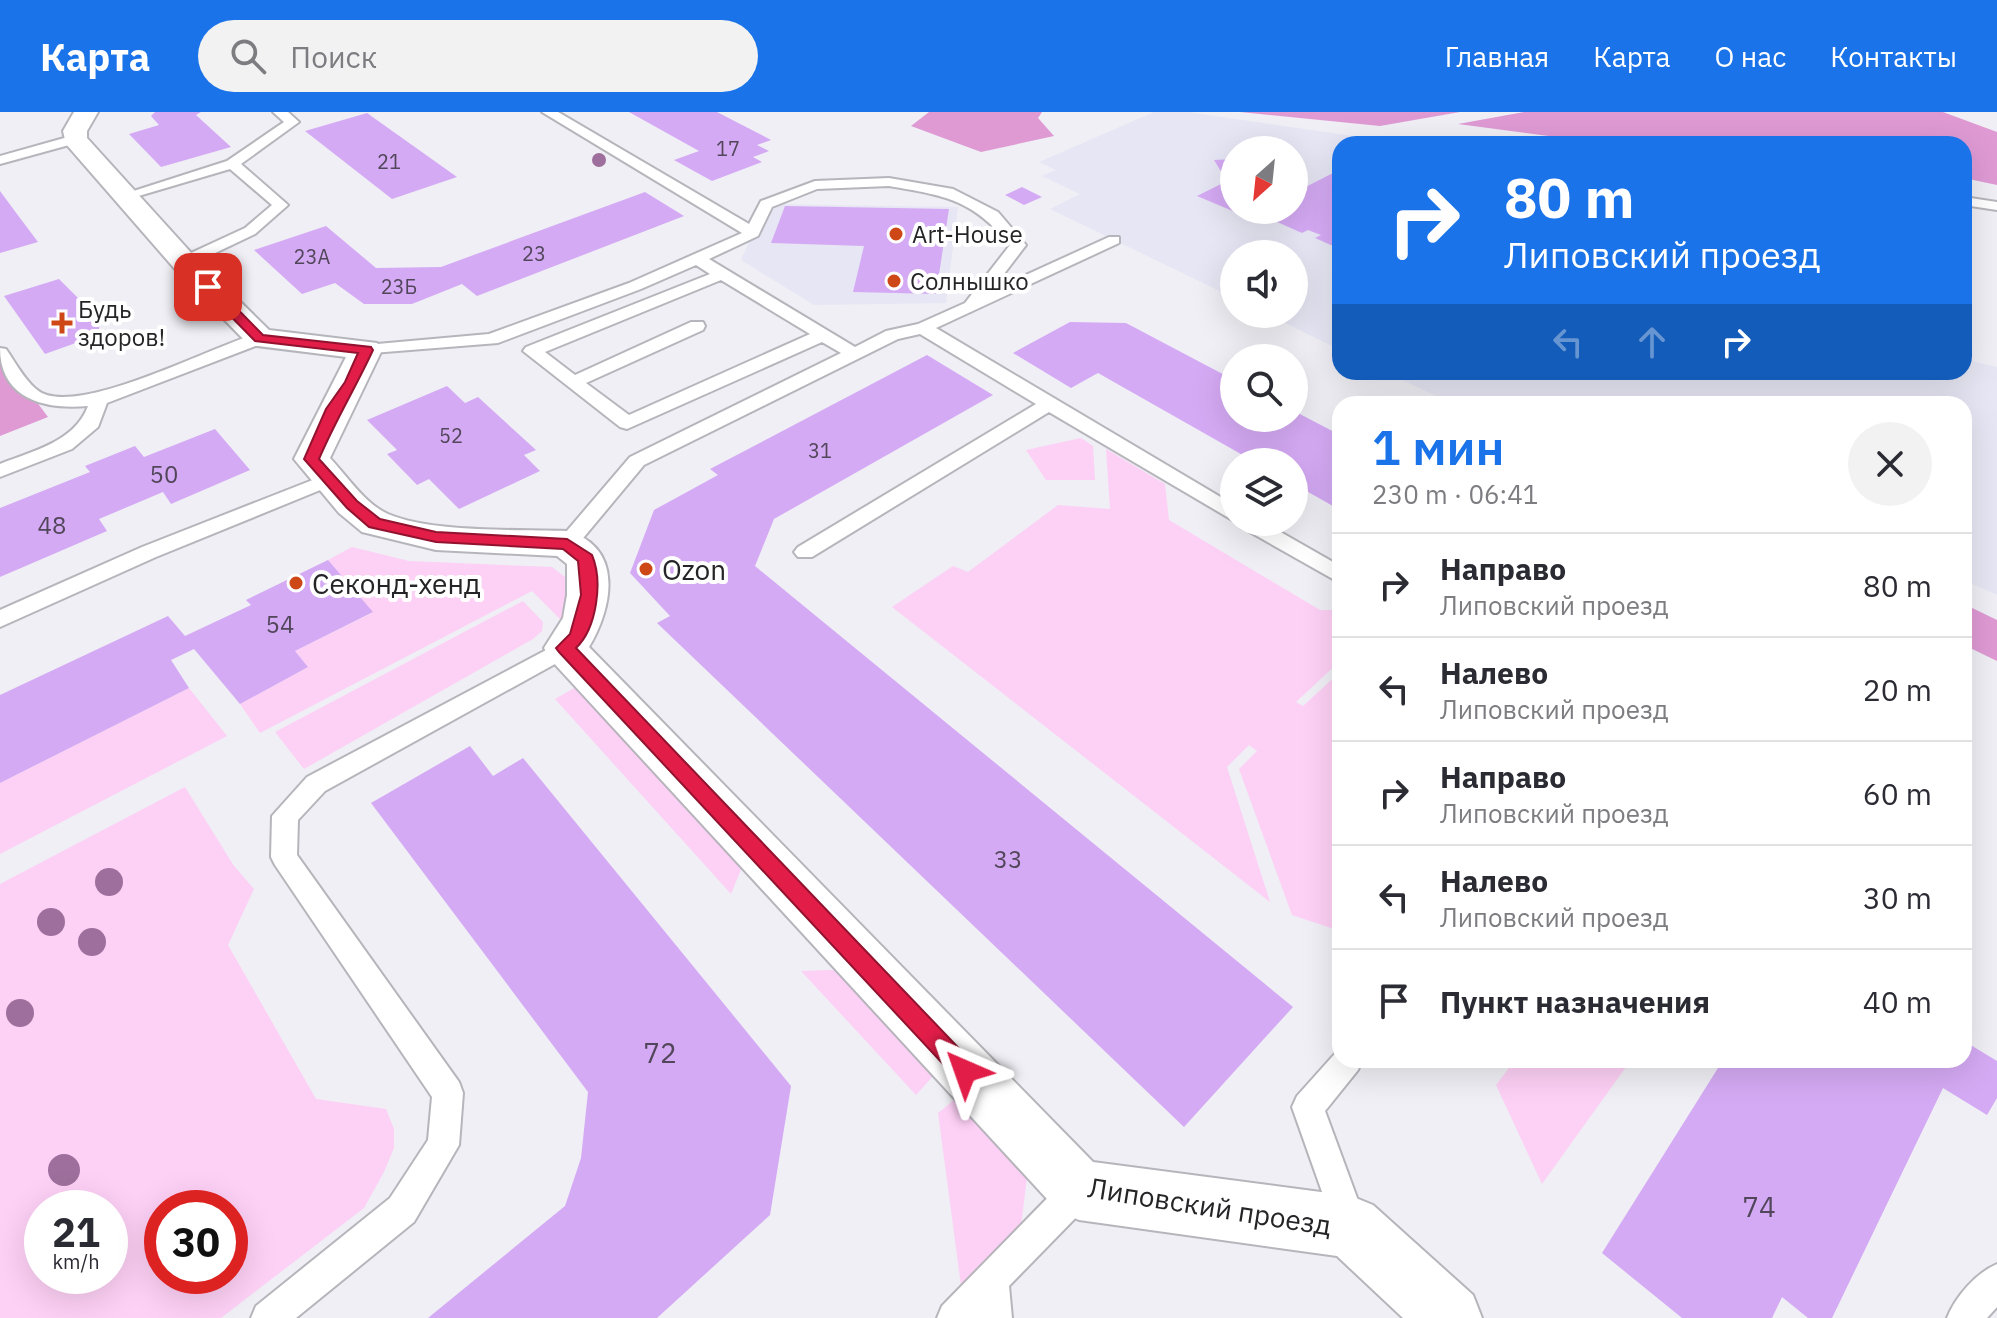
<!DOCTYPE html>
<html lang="ru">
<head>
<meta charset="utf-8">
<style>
	:root { --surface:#fff; --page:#f2f2f3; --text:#2b2b33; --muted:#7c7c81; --line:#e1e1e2; --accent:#1a73e8 }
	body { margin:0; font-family:"IBM Plex Sans",sans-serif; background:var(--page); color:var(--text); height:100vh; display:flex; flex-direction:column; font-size:30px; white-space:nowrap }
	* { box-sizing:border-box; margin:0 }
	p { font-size:26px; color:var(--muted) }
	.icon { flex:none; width:44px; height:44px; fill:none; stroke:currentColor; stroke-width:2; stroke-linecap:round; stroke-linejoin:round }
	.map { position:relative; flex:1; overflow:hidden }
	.panel { position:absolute; left:1332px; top:284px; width:640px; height:672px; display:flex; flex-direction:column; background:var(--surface); border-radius:24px; box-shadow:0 8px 32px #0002 }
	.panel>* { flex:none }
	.guide { position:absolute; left:1332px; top:24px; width:640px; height:244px; border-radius:24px; box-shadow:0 8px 32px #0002; background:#1a73e8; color:#fff; overflow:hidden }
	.needle { width:52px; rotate:207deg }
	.controls { position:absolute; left:1220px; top:24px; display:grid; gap:16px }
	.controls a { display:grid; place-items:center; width:88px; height:88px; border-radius:50%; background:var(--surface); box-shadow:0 8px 32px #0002; font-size:40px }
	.speed { position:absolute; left:24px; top:1078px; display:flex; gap:16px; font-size:40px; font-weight:700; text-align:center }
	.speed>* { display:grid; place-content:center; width:104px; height:104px; border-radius:50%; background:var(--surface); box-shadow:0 8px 32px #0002; line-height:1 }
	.speed small { font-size:20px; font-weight:400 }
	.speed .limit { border:12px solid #d22; background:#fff; color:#111 }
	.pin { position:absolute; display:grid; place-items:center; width:68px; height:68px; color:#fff; margin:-34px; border-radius:16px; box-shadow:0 4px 12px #0006 }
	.me { position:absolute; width:88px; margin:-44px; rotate:317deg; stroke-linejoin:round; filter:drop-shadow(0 0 6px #0008) }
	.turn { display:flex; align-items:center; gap:28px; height:168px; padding:0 40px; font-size:36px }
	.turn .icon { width:104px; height:104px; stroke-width:2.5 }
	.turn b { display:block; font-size:56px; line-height:68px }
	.lanes { display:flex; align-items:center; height:76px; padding:0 40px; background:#0003; justify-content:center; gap:40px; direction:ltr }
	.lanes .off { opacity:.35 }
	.round { display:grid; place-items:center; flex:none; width:84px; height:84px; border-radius:42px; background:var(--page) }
	.overview { display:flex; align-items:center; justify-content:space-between; height:136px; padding:0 40px }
	h1 { font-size:48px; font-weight:600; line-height:60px; color:var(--accent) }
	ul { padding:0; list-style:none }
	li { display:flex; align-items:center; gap:24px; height:104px; padding:0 40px; border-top:2px solid var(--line) }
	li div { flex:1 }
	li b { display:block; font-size:30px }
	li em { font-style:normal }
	header { display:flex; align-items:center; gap:48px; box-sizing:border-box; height:112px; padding:0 40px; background:var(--accent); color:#fff }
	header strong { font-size:38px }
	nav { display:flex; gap:44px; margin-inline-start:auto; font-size:28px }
	.search { width:560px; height:72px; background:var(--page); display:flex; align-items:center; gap:20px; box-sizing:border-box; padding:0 28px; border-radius:44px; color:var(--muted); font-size:30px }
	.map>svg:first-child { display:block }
	.built { fill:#e7e6f4; fill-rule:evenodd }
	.green { fill:#fdd0f5; fill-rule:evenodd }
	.forest { fill:#df9ad4 }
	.building { fill:#d5aaf4 }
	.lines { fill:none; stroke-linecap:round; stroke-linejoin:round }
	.lane-casing { stroke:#b6b5bb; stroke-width:4 }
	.street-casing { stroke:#b6b5bb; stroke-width:4 }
	.lane { fill:#fff; fill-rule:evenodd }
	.street { fill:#fff; fill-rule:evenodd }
	.tree { fill:#9e6f9c }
	.route { fill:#e11d48; stroke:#92132f; stroke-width:2 }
	.poi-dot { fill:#ce4716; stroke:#fff; stroke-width:3 }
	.labels { text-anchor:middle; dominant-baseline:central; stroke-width:8; stroke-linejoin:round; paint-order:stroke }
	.far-number-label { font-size:20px; fill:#51465a }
	.far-poi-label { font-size:24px; fill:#252527; stroke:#fff; text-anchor:start }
	.number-label { font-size:24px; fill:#51465a }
	.poi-label { font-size:28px; fill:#252527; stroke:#fff; text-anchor:start }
	.near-number-label { font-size:28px; fill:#51465a }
	.street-label { font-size:28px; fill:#252527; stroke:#fff }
</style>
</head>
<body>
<header>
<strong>Карта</strong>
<div class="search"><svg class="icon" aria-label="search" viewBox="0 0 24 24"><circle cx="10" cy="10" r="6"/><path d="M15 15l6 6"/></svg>Поиск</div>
<nav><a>Главная</a><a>Карта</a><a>О нас</a><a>Контакты</a></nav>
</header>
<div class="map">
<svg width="1997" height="1206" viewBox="0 0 1997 1206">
	<rect width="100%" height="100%" fill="#efeff5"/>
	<path class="built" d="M1154,0H1188L1408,32H1340V238L1267,202H1294V142H1234V186L1050,97L1080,82L1042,64L1056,58L1039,50ZM1234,38H1294V98H1234Z
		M766,92L958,95L946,191L814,193L741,148Z
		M1964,247L1997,255V483L1964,468V292H1452L1386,260H1964Z"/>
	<path class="green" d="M1081,326L1093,334L1095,368H1046L1026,338Z
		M1106,337L1165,372L1169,408L1320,498H1340V549L1296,590L1303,594L1340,560V814L1337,818L1292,803L1239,657L1257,639L1249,633L1227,655L1270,790L892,495L953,454L968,460L1058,393L1110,397Z
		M352,435L409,449L552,455L574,472L563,510L532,479L260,621L240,592L308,555L295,539L372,501L328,448Z
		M523,489L543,510L542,519L533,527L304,657L275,620Z
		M583,571L747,743L731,782L555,587Z
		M189,576L227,624L0,742V671Z
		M185,675L234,754L254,777L228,833L316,987L386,997L394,1017V1036L384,1060L364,1096L221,1206H0V772ZM42,1096H110V1164H42ZM162,1096H230V1164H162Z
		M860,857L940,944L933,964L916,983L801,859Z
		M1515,948H1631L1542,1072L1496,973Z
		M963,981L1029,1049L1021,1114L962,1181L938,1001Z"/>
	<path class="forest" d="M929,0H1042L1038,6L1054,24L981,40L911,14Z
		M1240,0H1460L1380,14Z
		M1524,0H1943L1997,20V73L1964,66V32H1609L1458,12Z
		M0,241L48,305L0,324Z
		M1964,492L1997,508V549L1964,533Z"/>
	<path class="building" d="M155,0H201L196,3L231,35L161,55L129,22L159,13L151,4Z
		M629,0H717L771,28L757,33L769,39L753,45L762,50L712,69L674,48L699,39Z
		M367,1L457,65L392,87L305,19Z
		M1234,47V98H1294V78L1298,79L1331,62L1340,63V137L1315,126L1321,123L1308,118L1302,121L1255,100L1247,105L1197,84L1227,69L1214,48Z
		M1022,75L1042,85L1024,93L1005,83Z
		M0,79L17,102L38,130L0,141Z
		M645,80L684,104L477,184L462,172L412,192H364L335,171L302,182L254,138L326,114L376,156L441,155Z
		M785,94L949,97L936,182L853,180L864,134L771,131Z
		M59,167L77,185L94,191L102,199L98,223L45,242L4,184Z
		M1070,210L1126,211L1234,268V306H1294V299L1340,323V398L1294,372V350H1255L1098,261L1071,276L1013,241Z
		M927,243L993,283L774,407L755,454L1293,895L1184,1015L657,511L670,504L630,461L654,398L718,363L710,357Z
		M447,274L465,291L478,285L536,338L524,343L540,359L459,397L429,367L417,373L387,342L397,338L367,308Z
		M215,317L250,358L171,392L163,380L99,407L107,419L0,465V396L90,360L85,354L135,334L144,345Z
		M328,448L373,500L295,539L308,555L240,592L194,537L171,548L189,576L0,671V583L168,504L185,524L251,493L246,488Z
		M470,634L493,664L523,646L791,974L770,1103L657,1206H428L565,1094L581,1046L588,980L371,691Z
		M1964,929L1997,949V986L1987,1003L1943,976L1832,1206H1808L1782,1185L1772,1206H1682L1602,1141L1723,948H1964Z"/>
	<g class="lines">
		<g class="lane-casing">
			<path id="lane" d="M273,0H288L299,10L241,52L288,93L255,122L190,153H178V147L245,116L272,93L230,57L125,88L118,84L227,49L284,10Z
				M542,0H558L749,112L761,89L815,69L889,66L953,77L998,100L1026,133L991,179L1109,125H1119V131L936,216L1234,393V409L1049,300L812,445H798L794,440L798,435L1036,292L920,222L898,227L644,353L574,437H560L557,432L560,427L630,345L841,241L822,230L627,317L620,315L523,239L526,235L710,162L696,153L641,177L498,231L360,242L357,238L366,233L489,222L629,171L742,121ZM889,74C946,84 972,87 1010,133L965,191L918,212L886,219L855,235L709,147L758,124L772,95L817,77ZM721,168L810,222L629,303L586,271L703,218L705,214L703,210H691L575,263L545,240Z
				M75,23L82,27L80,30L0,52V44Z
				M1964,85L1997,90V98L1964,93Z
				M260,221L269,226L266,230L107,291L98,315L72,337L0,365V352C32,339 75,330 88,294C45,298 0,287 0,236L6,237C15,250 24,267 36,277C72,310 215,232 260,221Z
				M328,362L338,368L335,372L156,445L0,515V498L142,435Z
				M1238,410H1263L1340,454V471L1241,415Z
				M565,528L573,530L576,536L573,542L325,679L298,708L297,743L459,970L463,981L459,1033L414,1110L296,1206H251L256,1194L390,1086L428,1028L432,985L275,753L271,745L272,704L307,665Z
				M1340,936V948H1362L1358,958L1325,999L1367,1113L1362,1125L1350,1130L1338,1125L1292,995L1297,984Z
				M1079,1062L1091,1066L1095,1078L1091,1090L1009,1174L1012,1206H937L942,1194L1067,1066Z
				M1997,1152V1195L1987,1206H1947C1955,1185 1976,1161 1997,1152Z"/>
		</g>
		<g class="street-casing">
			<path id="street" d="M74,0H98L87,19V26L194,144L269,218L377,231L382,238L330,346C347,364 365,392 388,402C433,421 517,417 567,419C624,435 613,495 589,535L1093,1050L1351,1084L1373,1093L1473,1183L1482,1206H1403L1337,1144L1079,1108L1058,1099L550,547L544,536L563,506L567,483V452L557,444L436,438L362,420L339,401L294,347L346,245L249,233L174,156L66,32L63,19Z"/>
		</g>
		<use href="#lane" class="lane"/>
		<use href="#street" class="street"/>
	</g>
	<g class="tree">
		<circle cx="599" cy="48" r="7"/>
		<circle cx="109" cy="770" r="14"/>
		<circle cx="51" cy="810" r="14"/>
		<circle cx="92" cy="830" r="14"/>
		<circle cx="20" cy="901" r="14"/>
		<circle cx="64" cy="1058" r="16"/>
	</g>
	<path class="route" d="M204,172H213L263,223L371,235L373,238C356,275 335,309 319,347L357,389L380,407L436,420L567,427L592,443C603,469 597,516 576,536L973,951L977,959L973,967L965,971L957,967L559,540L556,536L570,522L581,483L578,449L563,437L436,430L369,415L347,396L304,347L326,297L345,270L358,241L255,229L204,177Z"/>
	<g class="poi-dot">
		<circle cx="896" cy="122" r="8"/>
		<circle cx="894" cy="169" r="8"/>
		<path d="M58 199h8v8h8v8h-8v8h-8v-8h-8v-8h8z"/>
		<circle cx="646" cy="457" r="8"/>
		<circle cx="296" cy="471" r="8"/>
	</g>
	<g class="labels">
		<g class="far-number-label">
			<text x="728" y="36">17</text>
			<text x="389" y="49">21</text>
			<text x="534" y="141">23</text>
			<text x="312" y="144">23А</text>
			<text x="399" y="174">23Б</text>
			<text x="451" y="323">52</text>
			<text x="820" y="338">31</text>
		</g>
		<g class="far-poi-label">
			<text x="912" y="122">Art-House</text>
			<text x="910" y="169">Солнышко</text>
			<text x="78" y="197">Будь<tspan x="78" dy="28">здоров!</tspan></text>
		</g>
		<g class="number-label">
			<text x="164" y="362">50</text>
			<text x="52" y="413">48</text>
			<text x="280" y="512">54</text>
			<text x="1008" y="747">33</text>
		</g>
		<g class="poi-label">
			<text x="662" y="457">Ozon</text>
			<text x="312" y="471">Секонд-хенд</text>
		</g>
		<g class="near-number-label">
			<text x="660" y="940">72</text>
			<text x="1759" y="1094">74</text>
		</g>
		<g class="street-label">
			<text transform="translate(1210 1094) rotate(9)">Липовский проезд</text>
		</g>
	</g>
</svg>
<div class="controls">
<a><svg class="needle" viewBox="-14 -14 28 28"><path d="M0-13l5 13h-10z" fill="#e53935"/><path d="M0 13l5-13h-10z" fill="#7c7c81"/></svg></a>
<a><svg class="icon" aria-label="sound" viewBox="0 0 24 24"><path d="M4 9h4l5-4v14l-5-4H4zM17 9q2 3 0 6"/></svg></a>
<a><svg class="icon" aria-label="search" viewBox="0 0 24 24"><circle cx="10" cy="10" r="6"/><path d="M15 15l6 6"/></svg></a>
<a><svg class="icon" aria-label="layers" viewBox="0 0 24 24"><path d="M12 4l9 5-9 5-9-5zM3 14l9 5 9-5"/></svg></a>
</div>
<div class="speed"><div>21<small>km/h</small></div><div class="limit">30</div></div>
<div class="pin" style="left:208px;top:175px;background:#d93025"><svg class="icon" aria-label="arrive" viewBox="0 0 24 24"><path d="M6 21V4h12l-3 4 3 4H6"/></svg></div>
<svg class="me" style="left:965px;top:959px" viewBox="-20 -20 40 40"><path d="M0-17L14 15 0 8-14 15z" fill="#e11d48" stroke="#fff" stroke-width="4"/></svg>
<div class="guide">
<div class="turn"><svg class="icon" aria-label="right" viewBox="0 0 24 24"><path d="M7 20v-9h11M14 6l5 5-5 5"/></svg><div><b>80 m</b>Липовский проезд</div></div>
<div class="lanes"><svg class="icon off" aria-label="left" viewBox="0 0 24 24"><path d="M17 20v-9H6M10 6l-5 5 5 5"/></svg><svg class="icon off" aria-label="ahead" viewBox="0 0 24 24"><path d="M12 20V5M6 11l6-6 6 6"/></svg><svg class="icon" aria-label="right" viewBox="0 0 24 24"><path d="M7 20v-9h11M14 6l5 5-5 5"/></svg></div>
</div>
<section class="panel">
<div class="overview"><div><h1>1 мин</h1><p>230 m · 06:41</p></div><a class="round"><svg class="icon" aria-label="close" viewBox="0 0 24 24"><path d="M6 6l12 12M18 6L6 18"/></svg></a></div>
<ul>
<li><svg class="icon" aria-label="right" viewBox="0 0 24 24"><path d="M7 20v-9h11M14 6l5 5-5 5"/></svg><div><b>Направо</b><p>Липовский проезд</p></div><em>80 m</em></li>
<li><svg class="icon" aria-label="left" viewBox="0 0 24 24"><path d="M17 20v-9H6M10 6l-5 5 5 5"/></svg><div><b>Налево</b><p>Липовский проезд</p></div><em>20 m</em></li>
<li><svg class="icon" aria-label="right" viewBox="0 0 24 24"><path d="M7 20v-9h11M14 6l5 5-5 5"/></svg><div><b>Направо</b><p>Липовский проезд</p></div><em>60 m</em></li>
<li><svg class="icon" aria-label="left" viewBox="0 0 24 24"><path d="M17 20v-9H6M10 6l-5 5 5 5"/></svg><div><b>Налево</b><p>Липовский проезд</p></div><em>30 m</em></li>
<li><svg class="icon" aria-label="arrive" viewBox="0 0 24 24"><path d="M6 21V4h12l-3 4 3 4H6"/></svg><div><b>Пункт назначения</b></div><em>40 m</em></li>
</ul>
</section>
</div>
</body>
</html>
